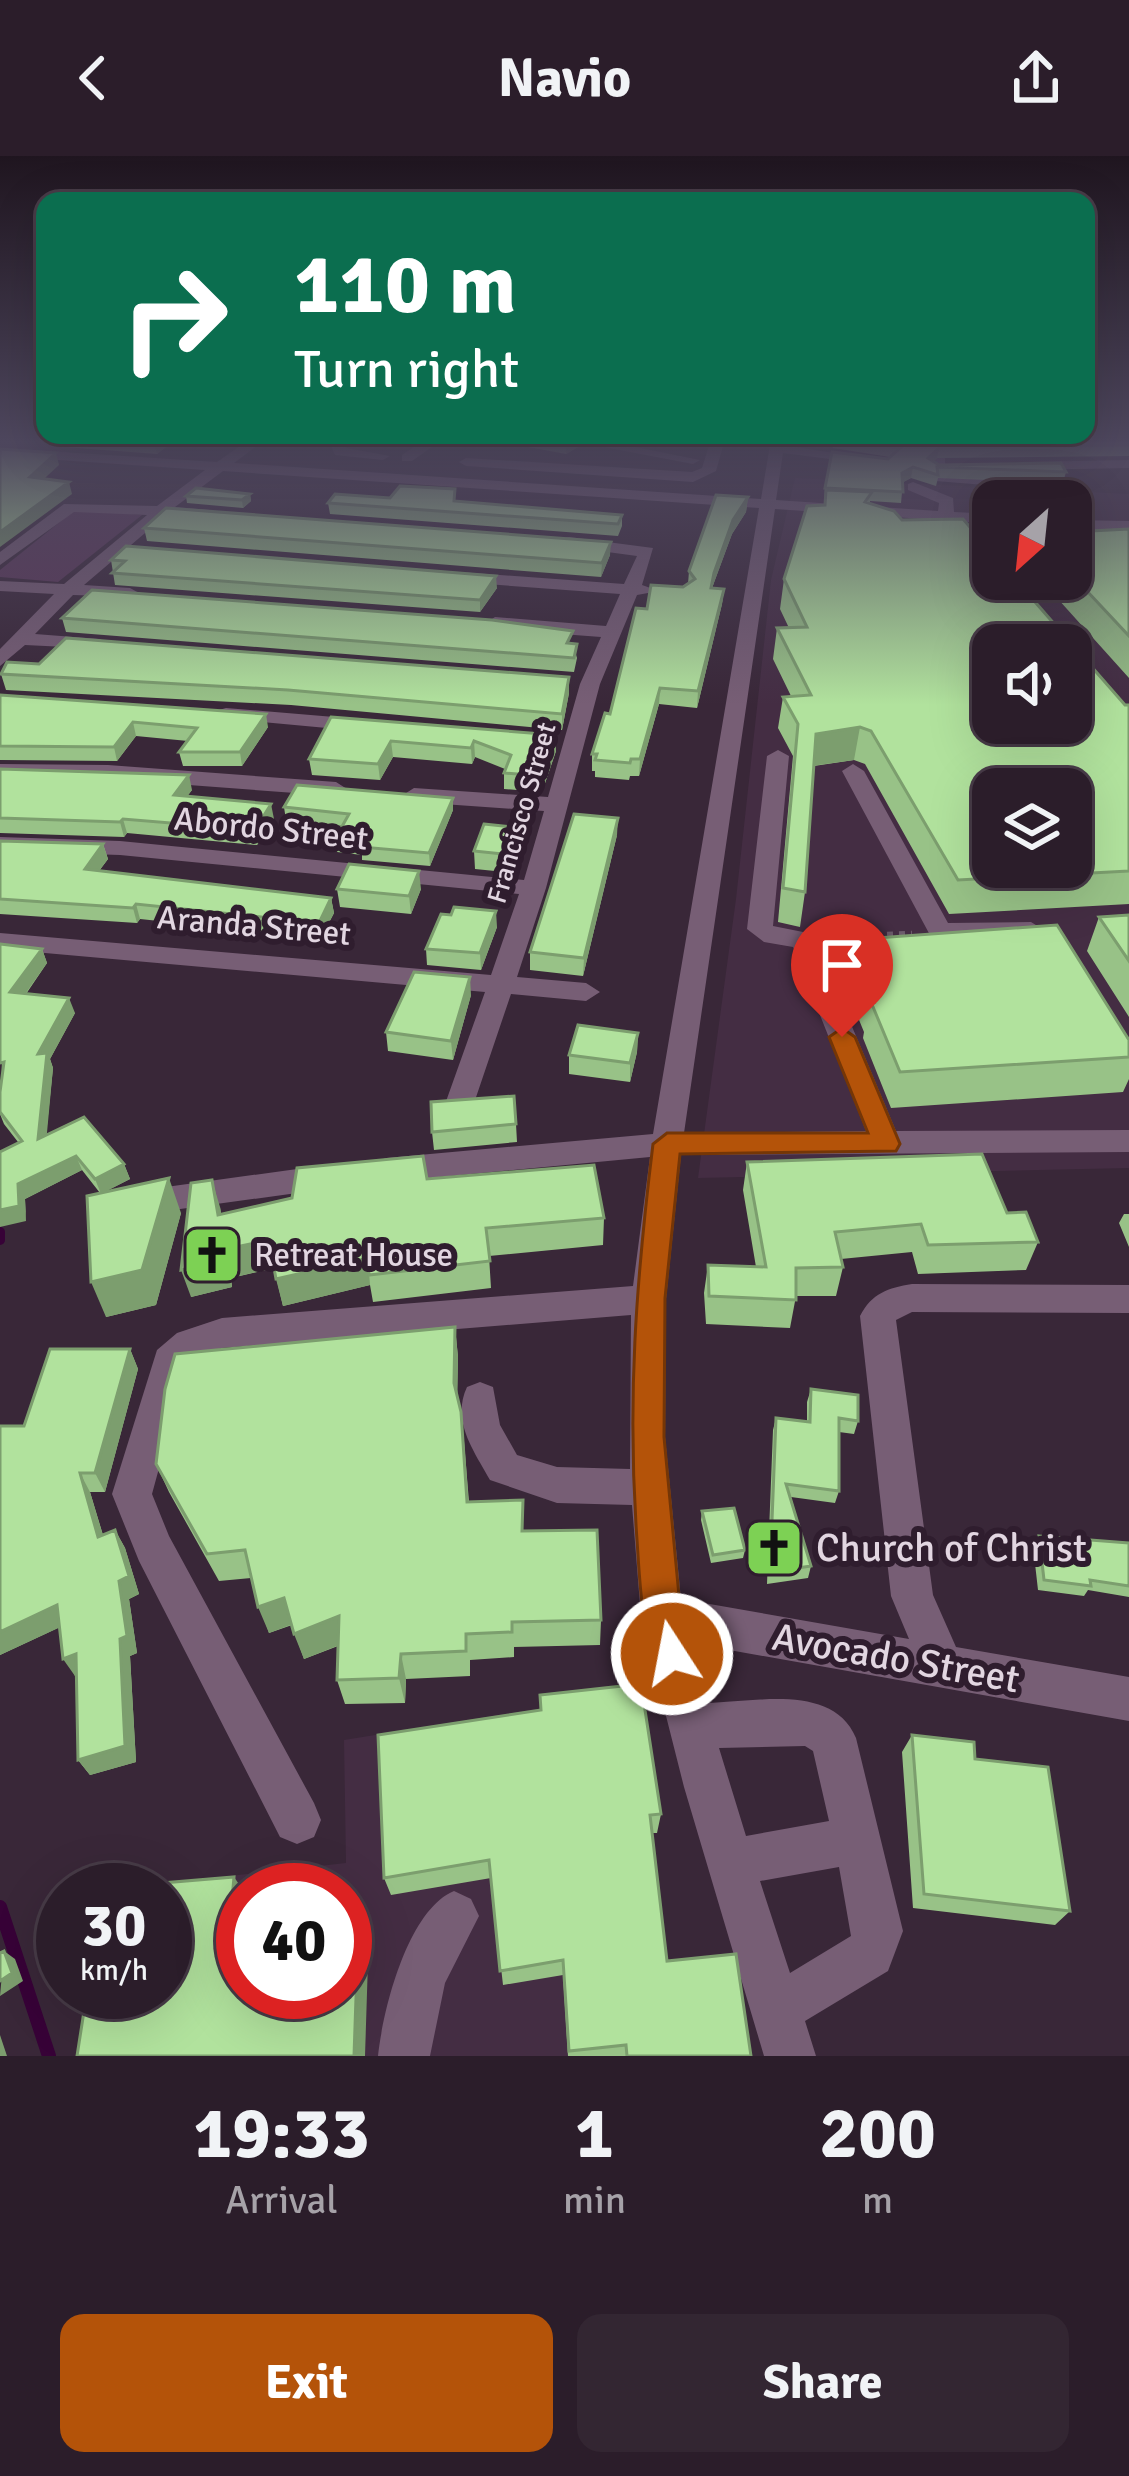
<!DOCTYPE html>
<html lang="en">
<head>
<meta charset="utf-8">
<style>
	:root { --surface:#2b1d2a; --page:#332632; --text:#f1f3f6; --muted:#a6a2a8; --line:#473b47; --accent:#b45309 }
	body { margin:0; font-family:Signika,sans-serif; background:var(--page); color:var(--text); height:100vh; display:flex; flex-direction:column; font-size:45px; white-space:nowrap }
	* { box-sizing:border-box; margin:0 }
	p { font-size:39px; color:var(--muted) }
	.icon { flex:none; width:66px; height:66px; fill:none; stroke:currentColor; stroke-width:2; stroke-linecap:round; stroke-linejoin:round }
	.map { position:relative; height:1900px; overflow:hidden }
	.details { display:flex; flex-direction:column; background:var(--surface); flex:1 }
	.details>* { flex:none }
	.guide { position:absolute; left:36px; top:36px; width:1059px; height:252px; border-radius:24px; box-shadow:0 12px 48px #0002,0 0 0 3px var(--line); background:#0b6e4f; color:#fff; overflow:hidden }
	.needle { width:78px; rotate:207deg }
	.controls { position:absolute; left:972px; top:324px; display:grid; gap:24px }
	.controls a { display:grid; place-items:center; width:120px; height:120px; border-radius:24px; background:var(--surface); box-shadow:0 12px 48px #0002,0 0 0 3px var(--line); font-size:60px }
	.speed { position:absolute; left:36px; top:1707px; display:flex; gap:24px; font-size:60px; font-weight:700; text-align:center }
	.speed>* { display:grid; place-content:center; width:156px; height:156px; border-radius:50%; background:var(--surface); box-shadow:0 12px 48px #0002,0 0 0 3px var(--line); line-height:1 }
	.speed small { font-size:30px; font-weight:400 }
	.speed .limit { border:18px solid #d22; background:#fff; color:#111 }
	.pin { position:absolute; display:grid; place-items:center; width:102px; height:102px; color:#fff; margin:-123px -51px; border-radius:50% 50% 50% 0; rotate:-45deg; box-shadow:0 0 12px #0007 }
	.pin .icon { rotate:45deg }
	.me { position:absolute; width:132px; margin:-66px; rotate:349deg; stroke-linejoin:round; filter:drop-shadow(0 0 9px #0008) }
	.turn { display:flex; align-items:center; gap:42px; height:252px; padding:0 60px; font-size:54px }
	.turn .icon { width:156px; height:156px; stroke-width:2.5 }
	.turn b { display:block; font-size:84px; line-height:102px }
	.eta { display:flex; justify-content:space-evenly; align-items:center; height:204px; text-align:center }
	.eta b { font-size:72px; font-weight:800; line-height:84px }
	.primary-button { display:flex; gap:24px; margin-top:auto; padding:24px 60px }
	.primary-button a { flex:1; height:138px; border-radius:24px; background:var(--accent); color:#fff; font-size:48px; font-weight:800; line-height:138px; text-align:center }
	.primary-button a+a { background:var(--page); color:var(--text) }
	header { display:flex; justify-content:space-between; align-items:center; height:156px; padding:0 60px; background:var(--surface); font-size:54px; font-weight:800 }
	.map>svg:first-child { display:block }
	.built { fill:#442d43; fill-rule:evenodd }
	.green { fill:#5b3859 }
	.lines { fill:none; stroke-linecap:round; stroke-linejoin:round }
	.stream-far1 { stroke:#370237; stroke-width:10 }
	.stream { stroke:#370237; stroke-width:14 }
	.path { stroke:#6d5c6c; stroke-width:4.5; stroke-dasharray:6 6; stroke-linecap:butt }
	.minor { fill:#775e75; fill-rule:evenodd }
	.wall { fill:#98c287 }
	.shaded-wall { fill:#7c9e6e }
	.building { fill:#b1e29d; stroke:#7c9e6e; stroke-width:3; fill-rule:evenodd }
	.route { fill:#b45309; stroke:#753606; stroke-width:3 }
	.labels { text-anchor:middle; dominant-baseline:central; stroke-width:12; stroke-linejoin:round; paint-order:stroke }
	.far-street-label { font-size:27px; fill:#e2d6e1; stroke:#2f1d2e }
	.street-label { font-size:33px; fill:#e2d6e1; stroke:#2f1d2e }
	.poi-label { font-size:33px; fill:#e2d6e1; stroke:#2f1d2e; text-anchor:start }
	.near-poi-label { font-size:39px; fill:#e2d6e1; stroke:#2f1d2e; text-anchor:start }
	.near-street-label { font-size:39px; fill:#e2d6e1; stroke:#2f1d2e }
</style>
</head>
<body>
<header><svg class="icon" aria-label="back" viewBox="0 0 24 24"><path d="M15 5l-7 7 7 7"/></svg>Navio<svg class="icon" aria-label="share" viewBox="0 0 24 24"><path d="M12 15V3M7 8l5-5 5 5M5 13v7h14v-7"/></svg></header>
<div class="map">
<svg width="1129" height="1900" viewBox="0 0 1129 1900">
	<rect width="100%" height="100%" fill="#392738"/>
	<path class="built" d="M795,322L1129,338V1012L698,1022L736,743L771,424ZM993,345H1071V423H993ZM993,489H1071V567H993ZM993,633H1071V711H993Z
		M537,1553L584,1900H94L165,1836V1734H105L346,1707L344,1584ZM243,1734H345V1836H243Z"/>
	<path class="green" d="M76,353L142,359L58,426L0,421V414Z"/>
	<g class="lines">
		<path class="stream-far1" d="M0,1076V1084"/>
		<path class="stream" d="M0,1751L49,1900"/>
		<path class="path" d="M887,778L912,777"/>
		<path class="minor" d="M250,283H266L234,307L761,343L771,283H785L784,289L876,304L869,308L783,297L776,344L938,355L939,347L908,334V328L913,326L953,342L954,356L993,358V368L954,365L953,373L945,378L937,373L938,364L775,353L684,977L866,975L793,791L764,786L747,773L767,600L778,594L789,600L773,770L813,778L823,800L884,794L897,802L884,810L829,816L896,975L1129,974V996L681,999L666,1143L665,1281L681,1443L909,1483L891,1440L860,1160C872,1137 888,1132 912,1128L1129,1129V1157L912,1156L896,1164L933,1439L956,1491L1129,1521V1565L690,1487L707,1547C755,1546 833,1527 856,1582L903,1775L888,1815L805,1865L816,1900H764L684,1631L641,1461L632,1349L557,1347L490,1324C474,1295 451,1265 467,1231L480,1226L493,1231L500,1269L517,1299L557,1311L630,1313L631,1159L222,1192L203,1199L186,1213L152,1338L169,1380L314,1647L321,1664L314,1681L297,1688L280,1681L139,1405L112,1338L157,1194L177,1177L222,1162L633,1130L650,1001L386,1026L375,1022L370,1014L375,1006L386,1002L653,978L759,352L223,315L175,351L210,354V360H165L84,429L130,432L139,437L136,441L73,439L35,478L100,483L110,489L107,493L25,489L0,510V493L54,438L0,435V425L64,428L147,359L74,356L0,409V396L64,348L157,350L205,314L0,300V292L217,306ZM805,1590L813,1595L829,1665L746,1680L719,1592ZM839,1711L851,1780L790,1817L760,1725Z
			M338,283H354L346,292L390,300L383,304L335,299L331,290Z
			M426,283H443L412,305H402V299Z
			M562,283H595L700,304L693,308Z
			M711,283H725L716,315L693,326L466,310L459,306L466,302L692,316L702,312Z
			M931,283H945V318L1021,322L1029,327L1021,332L936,325L930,319Z
			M1129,304V312L1021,314L1014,310L1021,306Z
			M1071,364L1129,365V375L1071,374Z
			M569,381L653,392L642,429L659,435L637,439L600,528L546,732L517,821L586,827L600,836L586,845L511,838L470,959H448L444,951L485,836L0,793V777L491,819L519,738L120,699L0,695V681L120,685L524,724L544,655L414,646L403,639L414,632L548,641L580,528L601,481L495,473L486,467L495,461L606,470L620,438L459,426L450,421L459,416L624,428L637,400L563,390V382Z
			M226,552L370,564L380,570L370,576L219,562V554Z
			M0,608L108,609L336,626L347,633L336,640L108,623L0,622Z
			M853,608L864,615L948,767L1031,766L1044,774L1040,780L931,781L842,615Z
			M333,1008L344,1012L349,1020L344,1028L333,1032L137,1059L126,1056L121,1047L126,1038L137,1035Z
			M454,1735L471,1743L479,1760L445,1827L430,1900H378C383,1853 408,1754 454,1735Z"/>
	</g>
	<path class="wall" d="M62,283H176L157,298L64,291Z
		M500,283H578V291L566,298L523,290V287Z
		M834,283H1129V300L937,302L934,305L939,309L1066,316L1063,327L938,322L936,330L911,322L903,326L901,347L870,345V347L902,364L1125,549H1129V748L949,758L865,608L854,604L814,610L805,736L800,771L778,766L793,600L778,572L783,541L791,540L773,503L777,472H789L780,453L784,423L824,349L825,332L890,301L833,292Z
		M250,338L251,345L243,352L187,347L186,340Z
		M748,341L746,356L732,378L712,432L724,433L722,448L697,552L659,548L639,620H630L629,624L595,621V615H592V598L610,558L647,453L688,428L689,415Z
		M456,346L622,359V370L618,380L330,358L328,347Z
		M144,372L610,399L601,421L147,385Z
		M1129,373V522L1040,423H1071V376Z
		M111,404L497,432L480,456L115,429Z
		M62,462L573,488L577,502L574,516L66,476Z
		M1,518L569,537L562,574L291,549L6,534Z
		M0,539L268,571L242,610H183L179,596L188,585L136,580L117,605L0,604Z
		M331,561L556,579V595L542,636L504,633V617L505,613L475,601L472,608L393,601L380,624L312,619L309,603Z
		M0,613L192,634L187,640L274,663L257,689L127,677L124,681L0,677Z
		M453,642V654L430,710L362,704V699L337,696L335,683L343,670L286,664L284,651Z
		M617,679L583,820L530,814V796Z
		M0,685L103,688L108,703L99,715L331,742L334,757L321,782L140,763L137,767L0,758Z
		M523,690L514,717L475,713L474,695Z
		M337,733H421L411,758L340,751Z
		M451,759L497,771L481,814L427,809L426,793Z
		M1129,759V861L1087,795L1099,761Z
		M848,784L1129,884V923L1123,936L891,952L863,882L864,876L841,820Z
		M0,788L42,793L47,807L26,838L75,857L50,903L53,912L46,979L124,1008L130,1023L106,1035L181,1057L156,1149L106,1161L100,1037L82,1014L25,1043L26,1065L18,986L4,968L0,958L2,922Z
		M471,839L453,904L388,895L386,876Z
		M638,877L637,896L630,926L569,918V899Z
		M516,968L517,986L434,994L432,976Z
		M747,1006L1007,1057L1038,1086L1026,1114L918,1118L912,1096L841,1103L843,1111L836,1140H796L790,1172L706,1168L704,1137L708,1109L756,1111L743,1034Z
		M427,1023L604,1062L603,1089L489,1100L491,1132L373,1146L370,1129L283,1150L274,1112L231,1122L232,1131L191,1141L220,1051L221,1058Z
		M1124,1058H1129V1091L1119,1067Z
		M455,1171L458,1201L457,1242L464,1285L469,1346L524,1375L601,1464L600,1489L514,1491V1501L470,1504V1520L406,1523L405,1547L345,1548L337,1524L338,1490L304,1503L292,1469L269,1477L251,1422L219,1425L169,1336L156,1308Z
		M130,1193L138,1213L105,1336H90L103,1379L115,1374L125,1392L139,1438L129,1443L137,1497L130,1500L136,1606L90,1619L78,1604L76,1519L75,1520L60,1471L0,1499V1270H24Z
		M811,1233L858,1265L854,1278L839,1276V1335L835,1347L791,1341L811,1410L808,1422L767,1428L773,1274L776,1262L807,1266V1246Z
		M702,1355L745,1394L743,1402L711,1407L701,1364Z
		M1039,1380L1129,1387V1441L1088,1434L1084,1440L1038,1434L1033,1390Z
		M378,1579L661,1658L657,1677H652L667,1805L751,1900H568L563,1819L503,1829L491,1722L391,1739L384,1722Z
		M912,1579L975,1603L1070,1755L1055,1769L913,1752L902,1596Z"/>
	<path class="shaded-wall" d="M160,283H176L157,298L154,287Z
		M573,283H578V291L566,298V287Z
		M939,292L937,302L926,313L928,302Z
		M56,297L59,309L33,333L30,321Z
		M913,311L911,322L900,328L902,317Z
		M69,326L72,338L0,391V376Z
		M250,338L251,345L243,352L242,344Z
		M748,341L746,356L732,378L712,432L709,447L714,417L733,364Z
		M611,386L610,399L601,421L602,407Z
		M496,420L497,432L480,456V444Z
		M724,433L722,448L697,552L698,535Z
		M569,521V537L562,574V558Z
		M660,532L659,548L639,620L640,603Z
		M266,558L268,571L242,610L240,596Z
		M133,566L136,580L117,605L114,591Z
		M860,571L854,604L811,610L816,578Z
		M556,579V595L542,636V620Z
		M391,585L393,601L380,624L378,608Z
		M474,585L475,601L472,608L471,592Z
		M189,619L192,634L178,653L174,639Z
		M453,642V654L430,710L429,697Z
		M271,648L274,663L257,689L255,674Z
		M618,662L617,679L583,820L584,802Z
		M123,663L127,677L124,681L120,666Z
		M523,672V690L514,717L513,699Z
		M103,688L108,703L89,728L85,713Z
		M419,715L421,733L411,758L409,740Z
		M331,742L334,757L321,782L319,767Z
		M136,748L140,763L137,767L133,752Z
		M496,755L497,771L481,814L480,797Z
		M42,793L47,807L16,851L10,836Z
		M470,821L471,839L453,904L451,885Z
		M69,842L75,857L50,903L53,912L45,998L38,983V898Z
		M638,877L637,896L630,926V907Z
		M76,1000L82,1014L25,1043L26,1065L0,1071V1054L18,1028Z
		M124,1008L130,1023L101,1038L95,1023Z
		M169,1022L181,1057L156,1149L106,1161L91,1126Z
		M212,1024L220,1051L226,1086L218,1059Z
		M269,1084L276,1111L231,1122L232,1131L191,1141L181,1114L222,1094Z
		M368,1102L370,1129L283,1150L276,1123Z
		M455,1171L458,1201L457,1256L454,1227Z
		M130,1193L138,1213L105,1336L95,1317Z
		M80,1317L90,1336L109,1400L98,1381Z
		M115,1374L125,1392L139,1438L129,1443L137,1497L130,1500L136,1606L90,1619L78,1604L119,1425Z
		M284,1442L293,1468L269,1477L258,1451Z
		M57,1449L69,1467L0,1499V1476Z
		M339,1460L347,1486L304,1503L294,1478Z
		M76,1498L87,1515L75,1520L63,1503Z
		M401,1498L406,1523L405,1547L399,1522Z
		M234,1721L243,1734V1782L230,1765Z
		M359,1754L369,1774L365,1900H354Z
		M4,1795L15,1803L23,1825L0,1840Z
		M0,1879L7,1900H0Z"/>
	<path class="building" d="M95,283H160L154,287Z
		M541,283H573L566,287Z
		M847,283H1129V289L939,292L928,302L939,309L1061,307L1066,316L937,311L938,319L913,311L902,317L903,336L825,332L832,296L888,303L900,292Z
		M0,293L56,297L30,321L69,326L0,376Z
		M400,330L455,333L454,345L622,359L618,368L328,347L335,338L390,342Z
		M196,332L250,338L242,344L186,340Z
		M826,334L872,336L865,346L894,355L902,364L963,363L993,398V423H1015L1125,549H1129V715L958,724L871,575L860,571L816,578L805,736L783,732L798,568L783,541L811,539L777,472L807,471L784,423L807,350L825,349ZM993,489H1071V567H993ZM993,633H1071V711H993Z
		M716,339L748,341L733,364L714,417L711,432L724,433L698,535L660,532L640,603H631L630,607L595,604L597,598H592L605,557L610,558L636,452L647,453L651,429L683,431L695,423L689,415Z
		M166,352L611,386L602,407L144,372Z
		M1129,373V480L1071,418V376Z
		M126,390L496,420L480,444L112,417L125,405L111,404Z
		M92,434L492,464L573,475L567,487L577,488L574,502L62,462Z
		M66,482L569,521L562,558L288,534L1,518L7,506L39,508Z
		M0,539L266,558L240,596H179L197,572L133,566L114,591L0,590Z
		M331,561L556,579L542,620L504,617L511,599L474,585L471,592L391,585L378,608L309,603Z
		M0,613L189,619L174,639L271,648L255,674L123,663L120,666L0,662Z
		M297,629L453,642L429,697L361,691L363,686L335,683L349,658L284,651Z
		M574,658L618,662L584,802L530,796Z
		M484,668L523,672L513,699L474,695Z
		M0,685L103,688L85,713L331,742L319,767L136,748L133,752L0,743Z
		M349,708L419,715L409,740L337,733Z
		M454,751L496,755L480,797L426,793L441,758L451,759Z
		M1129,759V805L1099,761Z
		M1057,769L1129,884V901L900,916L871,846H874L848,784Z
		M0,788L42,793L10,836L69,842L38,898L47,897L38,983L84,961L124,1008L95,1023L76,1000L18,1028L19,1050L0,1054V996L22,985L0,956V936L4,906L0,907Z
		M414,816L470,821L451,885L386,876Z
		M578,869L638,877L630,907L569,899Z
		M514,940L516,968L432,976L431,946Z
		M982,998L1007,1057L1026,1056L1038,1086L928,1089L921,1068L835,1076L843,1111L796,1112V1144L709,1140L708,1109L766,1111L747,1006Z
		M423,1000L427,1023L594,1009L604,1062L486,1072L490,1105L369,1119L368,1102L276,1123L269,1084L222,1094L224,1104L181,1114L191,1027L212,1024L218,1059L292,1042L297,1012Z
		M169,1022L142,1114L91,1126L87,1040Z
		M455,1171L454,1227L461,1256L467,1346L523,1344L522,1375L597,1374L601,1464L512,1466V1476L466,1478V1495L401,1498L399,1522L337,1524L339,1460L294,1478L284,1442L258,1451L245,1394L207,1398L156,1308L165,1233L175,1198Z
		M50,1193H130L95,1317H80L98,1381L115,1374L129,1420L119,1425L127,1480L120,1483L125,1590L78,1604L76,1498L63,1503L57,1449L0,1476V1270H24Z
		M811,1233L858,1239V1265L839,1262V1335L786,1328L811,1410L770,1416L776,1262L810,1266Z
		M734,1352L745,1394L713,1399L702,1355Z
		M1039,1380L1129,1387V1430L1090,1424L1091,1430L1044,1424Z
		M641,1528L661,1658L650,1659L667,1805L736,1798L751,1900H627L626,1889L569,1895L563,1804L500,1815L489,1704L384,1722L378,1579L541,1554L540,1539Z
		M912,1579L974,1586L975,1603L1048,1611L1070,1755L924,1738Z
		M234,1721L230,1765L243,1764V1836H345V1755L359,1754L354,1900H77L87,1836H165V1734H103V1732Z
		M4,1795L12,1817L0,1825V1797Z"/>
	<linearGradient id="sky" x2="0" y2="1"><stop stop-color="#1f151f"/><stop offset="0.52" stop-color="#4e475e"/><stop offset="1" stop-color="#4e475e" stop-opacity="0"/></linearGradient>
	<rect width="1129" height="549" fill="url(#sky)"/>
	<path class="route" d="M842,872L855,881L900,988L896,995L680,998L665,1142L664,1281L681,1461L691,1498L686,1511L672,1517L658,1511C641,1471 640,1428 637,1384C627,1245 636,1126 653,988L667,977H868L829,881Z"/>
	<defs>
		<g id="church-square" transform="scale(3)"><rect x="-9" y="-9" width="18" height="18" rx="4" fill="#7dd154" stroke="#2f1d2e"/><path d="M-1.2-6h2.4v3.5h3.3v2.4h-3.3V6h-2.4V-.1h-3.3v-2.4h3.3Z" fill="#111"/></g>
	</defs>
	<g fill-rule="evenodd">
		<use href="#church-square" x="212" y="1099"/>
		<use href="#church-square" x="774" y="1392"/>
	</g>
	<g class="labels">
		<g class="far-street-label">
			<text transform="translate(522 657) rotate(-74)">Francisco Street</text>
		</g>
		<g class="street-label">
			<text transform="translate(271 673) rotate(6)">Abordo Street</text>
			<text transform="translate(254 770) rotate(5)">Aranda Street</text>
		</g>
		<g class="poi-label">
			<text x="254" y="1099">Retreat House</text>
		</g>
		<g class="near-poi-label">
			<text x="816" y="1392">Church of Christ</text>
		</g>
		<g class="near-street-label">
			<text transform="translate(896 1502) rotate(10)">Avocado Street</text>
		</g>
	</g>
</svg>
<div class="controls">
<a><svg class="needle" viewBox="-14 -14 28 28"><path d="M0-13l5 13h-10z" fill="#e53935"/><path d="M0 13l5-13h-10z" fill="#a6a2a8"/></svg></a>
<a><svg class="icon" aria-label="sound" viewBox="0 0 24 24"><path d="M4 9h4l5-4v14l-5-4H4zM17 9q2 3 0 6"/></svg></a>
<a><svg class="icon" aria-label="layers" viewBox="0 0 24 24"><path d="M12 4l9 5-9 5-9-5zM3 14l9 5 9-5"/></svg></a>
</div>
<div class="speed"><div>30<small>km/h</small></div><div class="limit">40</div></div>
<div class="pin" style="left:842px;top:881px;background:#d93025"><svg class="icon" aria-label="arrive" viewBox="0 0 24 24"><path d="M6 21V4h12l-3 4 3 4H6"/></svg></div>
<svg class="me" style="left:672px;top:1498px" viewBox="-20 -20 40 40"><circle r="17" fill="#b45309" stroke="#fff" stroke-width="3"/><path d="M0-11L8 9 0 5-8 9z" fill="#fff"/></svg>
<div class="guide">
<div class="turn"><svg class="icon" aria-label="right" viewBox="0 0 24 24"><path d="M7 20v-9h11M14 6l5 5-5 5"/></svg><div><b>110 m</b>Turn right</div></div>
</div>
</div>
<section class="details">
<div class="eta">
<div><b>19:33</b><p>Arrival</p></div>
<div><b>1</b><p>min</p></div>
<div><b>200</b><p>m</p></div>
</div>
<div class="primary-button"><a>Exit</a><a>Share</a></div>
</section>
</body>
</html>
